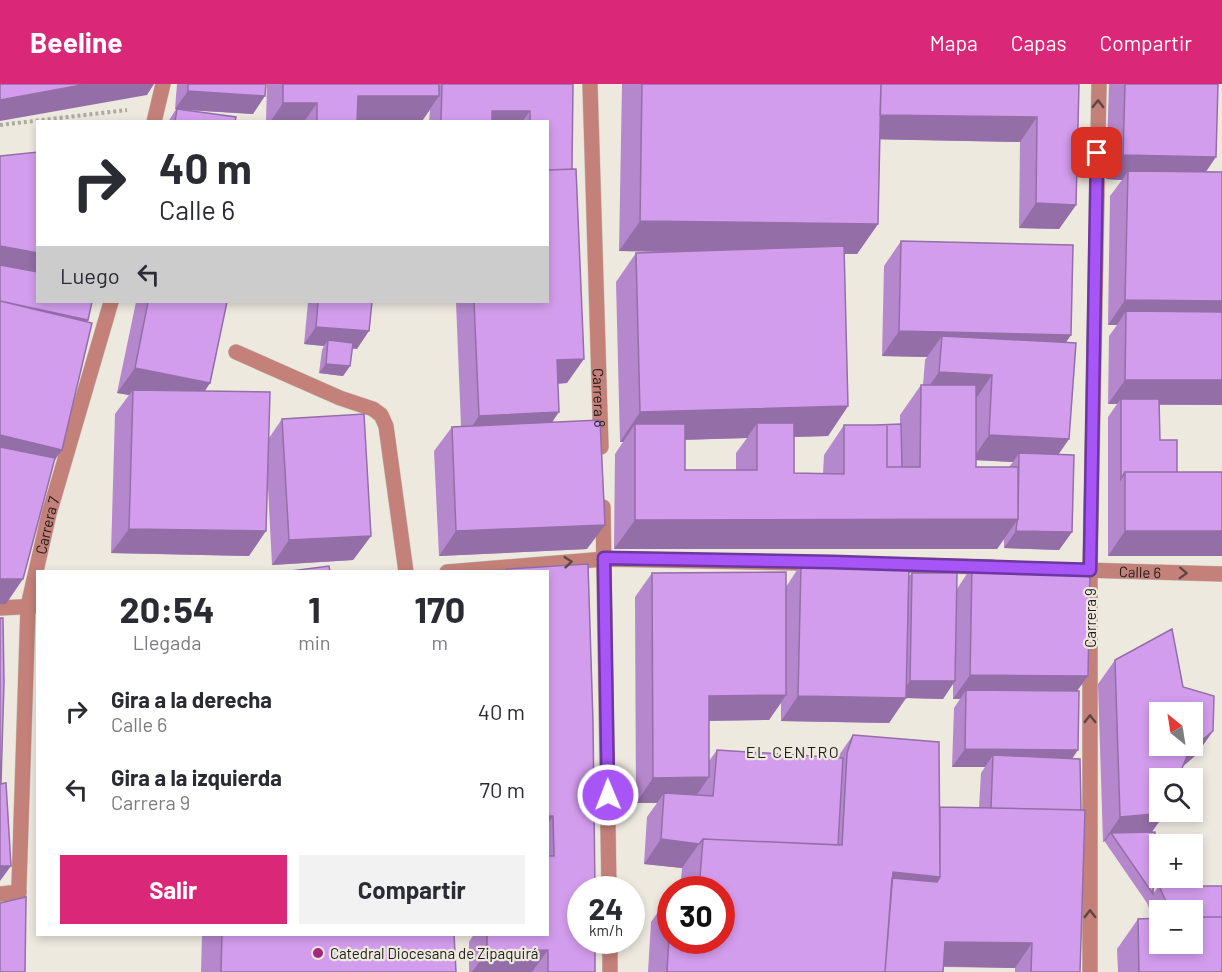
<!DOCTYPE html>
<html lang="es">
<head>
<meta charset="utf-8">
<style>
	:root { --surface:#fff; --page:#f2f2f3; --text:#2b2b33; --muted:#7c7c81; --accent:#db2777 }
	body { margin:0; font-family:Barlow,sans-serif; background:var(--page); color:var(--text); height:100vh; display:flex; flex-direction:column; font-size:22px; white-space:nowrap }
	* { box-sizing:border-box; margin:0 }
	p { font-size:20px; color:var(--muted) }
	.icon { flex:none; width:33px; height:33px; fill:none; stroke:currentColor; stroke-width:2; stroke-linecap:round; stroke-linejoin:round }
	.map { position:relative; flex:1; overflow:hidden }
	.details { position:absolute; left:36px; top:486px; width:513px; height:366px; display:flex; flex-direction:column; background:var(--surface); border-radius:0px; box-shadow:0 3px 9px #0003 }
	.details>* { flex:none }
	.top-card { position:absolute; left:36px; top:36px; width:513px; height:183px; border-radius:0px; box-shadow:0 3px 9px #0003; background:#fff; color:var(--text); overflow:hidden }
	.needle { width:39px; rotate:330deg }
	.fabs { position:absolute; left:1149px; top:618px; display:grid; gap:12px }
	.fabs a { display:grid; place-items:center; width:54px; height:54px; border-radius:0px; background:var(--surface); box-shadow:0 3px 9px #0003; font-size:30px }
	.speed { position:absolute; left:567px; top:792px; display:flex; gap:12px; font-size:30px; font-weight:700; text-align:center }
	.speed>* { display:grid; place-content:center; width:78px; height:78px; border-radius:50%; background:var(--surface); box-shadow:0 3px 9px #0003; line-height:1 }
	.speed small { font-size:15px; font-weight:400 }
	.speed .limit { border:9px solid #d22; background:#fff; color:#111 }
	.pin { position:absolute; display:grid; place-items:center; width:51px; height:51px; color:#fff; margin:-26px; border-radius:12px; box-shadow:0 3px 9px #0006 }
	.me { position:absolute; width:66px; margin:-33px; rotate:359deg; stroke-linejoin:round; filter:drop-shadow(0 0 4px #0008) }
	.turn { display:flex; align-items:center; gap:21px; height:126px; padding:0 24px; font-size:27px }
	.turn .icon { width:78px; height:78px; stroke-width:2.5 }
	.turn b { display:block; font-size:42px; line-height:51px }
	.then { display:flex; align-items:center; height:57px; padding:0 24px; background:#0003; gap:12px; font-size:22px }
	.eta { display:flex; justify-content:space-evenly; align-items:center; height:102px; text-align:center }
	.eta b { font-size:36px; font-weight:700; line-height:42px }
	.button { display:flex; gap:12px; margin-top:auto; padding:12px 24px }
	.button a { flex:1; height:69px; border-radius:0px; background:var(--accent); color:#fff; font-size:24px; font-weight:700; line-height:69px; text-align:center }
	.button a+a { background:var(--page); color:var(--text) }
	ul { padding:0; list-style:none }
	li { display:flex; align-items:center; gap:18px; height:78px; padding:0 24px }
	li div { flex:1 }
	li b { display:block; font-size:22px }
	li em { font-style:normal }
	header { display:flex; align-items:center; gap:36px; box-sizing:border-box; height:84px; padding:0 30px; background:var(--accent); color:#fff }
	header strong { font-size:28px }
	nav { display:flex; gap:33px; margin-inline-start:auto; font-size:21px }
	.map>svg:first-child { display:block }
	.lines { fill:none; stroke-linecap:round; stroke-linejoin:round }
	.service-casing { stroke:#c9c4bc; stroke-width:16 }
	.minor-casing { stroke:#c9c4bc; stroke-width:16 }
	.tertiary-casing { stroke:#c9c4bc; stroke-width:16 }
	.path { stroke:#adaaa2; stroke-width:4; stroke-dasharray:3 3; stroke-linecap:butt }
	.service { stroke:#c38179; stroke-width:15 }
	.minor { stroke:#c38179; stroke-width:15 }
	.tertiary { stroke:#c38179; stroke-width:15 }
	.wall { fill:#b587cd; fill-rule:evenodd }
	.shaded-wall { fill:#946ea7 }
	.building { fill:#d39dee; stroke:#946ea7; stroke-width:1.5; fill-rule:evenodd }
	.oneway { stroke:#614640 }
	.route-casing { stroke:#6d37a1; stroke-width:15 }
	.route { stroke:#a855f7; stroke-width:10 }
	.poi-dot { fill:#a4297d; stroke:#eee9df; stroke-width:2 }
	.labels { text-anchor:middle; dominant-baseline:central; stroke-width:4.5; stroke-linejoin:round; paint-order:stroke }
	.street-label { font-size:15px; fill:#1f1e1a; stroke:#eee9df }
	.poi-label { font-size:15px; fill:#1f1e1a; stroke:#eee9df; text-anchor:start }
	.neighbourhood-label { font-size:16px; letter-spacing:1.5px; fill:#1f1e1a; stroke:#eee9df }
</style>
</head>
<body>
<header>
<strong>Beeline</strong>
<nav><a>Mapa</a><a>Capas</a><a>Compartir</a></nav>
</header>
<div class="map">
<svg width="1222" height="888" viewBox="0 0 1222 888">
	<rect width="100%" height="100%" fill="#eee9df"/>
	<g class="lines">
		<g class="service-casing">
			<path id="service" d="M236,268L340,314L373,325L381,331L386,342L406,488
				M0,810L19,808"/>
		</g>
		<g class="minor-casing">
			<g id="minor">
				<path id="s1" d="M590,0L601,363"/>
				<path d="M603,423L609,806"/>
				<path id="s2" d="M1082,486L1222,490"/>
				<path d="M447,488L605,475L992,483"/>
				<path d="M0,524L38,522"/>
				<path d="M610,856V888"/>
				<path d="M1090,888V486L1099,0"/>
			</g>
		</g>
		<g class="tertiary-casing">
			<g id="tertiary">
				<path d="M154,38L163,0"/>
				<path id="s3" d="M18,833L28,522L49,430L111,218"/>
			</g>
		</g>
		<path class="path" d="M0,41L127,26"/>
		<use href="#service" class="service"/>
		<use href="#minor" class="minor"/>
		<use href="#tertiary" class="tertiary"/>
	</g>
	<path class="wall" d="M177,0H266L253,30L183,26L235,38H168L176,25H175Z
		M267,0H573L567,299L558,300L553,338L587,465L439,472L434,367L452,343L461,342L456,218H548V38H429L430,26L422,37L357,36V38H266Z
		M622,0H1079L1076,121L1059,145L1019,144L1020,58L880,55L878,140L857,170H844L848,322L828,352L794,353V389L823,390L824,371L844,341H874L900,340V331L921,301H923L925,276L927,273L882,272L884,182L901,157L1071,251L1065,259L1069,355L1058,370L1072,448L1059,466L1004,464V455L997,465H614L615,370L623,358H620L616,198L636,169L662,168L619,167ZM747,354L736,369V386H685V356ZM976,376L1013,378L1009,383H976Z
		M1109,0H1218L1206,88H1222V321H1159L1160,356L1177,388H1222V472H1108V333L1117,320H1108L1109,252L1117,241H1108L1110,112L1122,96L1106,95Z
		M136,218H227L210,299L205,307L269,354L282,335L371,452L353,476L272,481L268,404L249,472L111,469L115,330L129,311L117,309Z
		M308,218H372L357,265L352,264L350,282L343,292L319,289L322,266L324,262L304,260Z
		M588,480L593,638L595,806H580V856H595V888H469V858L474,850H548V488H506L507,485Z
		M801,480L909,492L912,489L957,505L972,482L1088,592L1077,607L1072,674L1080,888H1015V884L943,883V888H648L651,838L670,811V856L722,806H680L682,784L644,780L647,733L657,719H636L635,513L652,489L786,503ZM953,599V615H960L954,624L952,683H985L981,689L979,724L940,723L853,651L837,674L717,666L709,677V637L769,636L781,619V637L889,639L906,614L943,615Z
		M1172,545L1183,603L1214,612L1213,647L1196,671L1183,682L1178,694H1160V728H1166L1152,748H1155L1153,810L1159,802H1222V888H1118L1117,865L1138,835H1153L1147,819L1105,758V757L1103,758L1098,600L1115,576ZM1160,628H1192V662H1160ZM1160,826H1192V860H1160Z
		M202,850H454L456,888H201Z"/>
	<path class="shaded-wall" d="M87,0H154L147,11L0,37V16Z
		M188,7L265,12L253,30L175,25Z
		M358,12H439L422,37L340,36Z
		M283,19H317L304,38H270Z
		M492,27H530L522,38H485Z
		M876,31L1037,33L1020,58L859,55Z
		M1123,71L1216,73L1199,98L1128,87L1122,96L1106,95Z
		M1036,119L1076,121L1059,145L1019,144Z
		M640,137L878,140L857,170L619,167Z
		M0,162L38,169V197L0,190Z
		M1125,216L1222,217V242L1126,227L1117,241H1108Z
		M0,217L88,236L76,253Z
		M316,243L369,247L357,265L328,262V256L324,262L304,260Z
		M899,247L1071,251L1054,276L942,252L927,273L882,272Z
		M584,275L567,299L540,300L557,276Z
		M326,280L350,282L343,292L319,289Z
		M135,284L210,299L193,324L133,306L129,311L117,309Z
		M939,288L992,291L975,316L922,312Z
		M1125,296H1222V321L1121,320V315L1117,320H1108Z
		M848,322L828,352L757,354V339L747,354L635,357V340L623,358H620L640,328Z
		M559,328L542,353L462,357L479,332Z
		M0,351L62,366L45,390L0,380Z
		M989,351L1069,355L1052,380L1019,369L1013,378L972,376Z
		M1018,435L997,465H614L635,436Z
		M605,441L587,465L439,472L456,447Z
		M129,445L266,447L249,472L111,469Z
		M1016,447L1072,448L1059,466L1004,464Z
		M1125,447H1222V472H1108Z
		M371,452L353,476L272,481L289,456Z
		M0,495H23L6,520H0Z
		M970,591L1088,592L1070,616L966,606L960,615H953Z
		M910,597H955L943,615L906,614L889,639L781,637L798,612L898,614Z
		M786,611L769,636L692,637L709,612Z
		M1213,647L1196,671L1172,692L1189,667Z
		M965,665L1078,666L1066,684L993,671L985,683H952Z
		M709,693L692,718L664,709L657,719H636L653,694Z
		M1165,729L1148,753L1111,749L1105,757L1103,758L1120,733Z
		M548,732H553L548,740Z
		M661,755L699,760L682,784L644,780Z
		M0,782H11L0,797Z
		M893,788L940,793L920,822L887,819Z
		M945,858L1032,859L1015,884L927,882Z
		M548,866L532,888H472L487,867Z"/>
	<path class="building" d="M0,0H87L0,16Z
		M188,0H266L265,12L188,7Z
		M283,0H439V12H358L357,38H317V19H283Z
		M442,0H573L572,85L548,86V38H530V27H492V38H441Z
		M642,0H881L878,140L640,137Z
		M881,0H1079L1076,121L1036,119L1037,33L880,31Z
		M1125,0H1218L1216,73L1123,71Z
		M177,25L236,33L235,38H175Z
		M38,68V169L0,162V72Z
		M576,85L584,275L557,276L559,328L479,332L474,218H548V86Z
		M1128,87L1222,88V217L1125,216Z
		M901,157L1073,161L1071,251L899,247Z
		M844,162L848,322L640,328L636,169Z
		M0,181L38,188V218H92L88,236L0,217Z
		M0,217L92,239L62,366L0,351Z
		M148,218H227L210,299L135,284Z
		M318,218H372L369,247L316,243Z
		M1126,227L1222,228V296H1125Z
		M942,252L1076,259L1069,355L989,351L992,291L939,288Z
		M328,256L353,259L350,282L326,280Z
		M921,301H976V383H1018V435L635,436V340H685V386H757V339H794V389L844,390V341H887V383H920Z
		M133,306L270,308L266,447L129,445Z
		M1121,315H1159L1160,356H1177V388H1125L1121,395Z
		M364,330L371,452L289,456L282,335Z
		M600,336L605,441L456,447L452,343Z
		M901,340L902,383H887V341H875Z
		M0,363L55,374L23,495H0Z
		M1019,369L1074,371L1072,448L1016,447L1017,437L1018,435Z
		M1125,388H1222V447H1125Z
		M588,480L593,638L595,806H580V856H595V888H548V866L487,867V850H548V772H554L553,732H548V488H508L507,485Z
		M801,480L909,482L906,614L798,612Z
		M329,482L330,488H283Z
		M972,482L1090,483L1088,592L970,591Z
		M786,488V611L709,612V693L653,694L652,489Z
		M912,489H957L955,597H910Z
		M0,534H3L4,598L1,699H0Z
		M1172,545L1183,603L1214,612L1213,647L1189,667L1178,694H1160V728H1166L1165,729L1120,733L1115,576ZM1160,628H1192V662H1160Z
		M966,606L1079,607L1078,666L965,665Z
		M853,651L939,658L940,793L893,788L885,888H667L670,836V856H722V806H699L703,755L842,761L847,669Z
		M717,666L843,674L838,761L703,755L699,760L661,755L664,709L713,712Z
		M993,671L1080,675L1081,726L991,724Z
		M6,699L11,782H0V700Z
		M940,723L1085,726L1080,888H1031L1032,859L945,858L943,888H885L892,794L937,798L940,793Z
		M1155,748L1153,810L1111,749Z
		M1159,802H1222V833H1192V826H1170Z
		M26,813L25,888H0V819Z
		M1192,833H1222V888H1139L1138,835L1160,834V860H1192Z
		M222,850H454L456,888H221Z"/>
	<defs><path id="oneway-chevron" d="M-2-3.5L2.5 0L-2 3.5" fill="none" stroke-width="1.6" stroke-linecap="round" stroke-linejoin="round" transform="scale(1.5)"/></defs>
	<g class="oneway">
		<use href="#oneway-chevron" transform="translate(1098 20) rotate(-89)"/>
		<use href="#oneway-chevron" transform="translate(568 478) rotate(-5)"/>
		<use href="#oneway-chevron" transform="translate(1183 489) rotate(2)"/>
		<use href="#oneway-chevron" transform="translate(1090 635) rotate(-90)"/>
		<use href="#oneway-chevron" transform="translate(1090 830) rotate(-90)"/>
	</g>
	<g class="lines">
		<g class="route-casing">
			<path id="route" d="M608,711L604,474L832,478L1090,486L1097,69"/>
		</g>
		<use href="#route" class="route"/>
	</g>
	<circle class="poi-dot" cx="318" cy="869" r="6"/>
	<g class="labels">
		<g class="street-label">
			<text stroke="none"><textPath href="#s1" startOffset="314">Carrera 8</textPath></text>
			<text stroke="none"><textPath href="#s3" startOffset="394">Carrera 7</textPath></text>
			<text stroke="none"><textPath href="#s2" startOffset="58">Calle 6</textPath></text>
			<text transform="translate(1090 534) rotate(-90)">Carrera 9</text>
		</g>
		<g class="poi-label">
			<text x="330" y="869">Catedral Diocesana de Zipaquirá</text>
		</g>
		<g class="neighbourhood-label">
			<text x="793" y="667">EL CENTRO</text>
		</g>
	</g>
</svg>
<div class="fabs">
<a><svg class="needle" viewBox="-14 -14 28 28"><path d="M0-13l5 13h-10z" fill="#e53935"/><path d="M0 13l5-13h-10z" fill="#7c7c81"/></svg></a>
<a><svg class="icon" aria-label="search" viewBox="0 0 24 24"><circle cx="10" cy="10" r="6"/><path d="M15 15l6 6"/></svg></a>
<a>+</a>
<a>−</a>
</div>
<div class="speed"><div>24<small>km/h</small></div><div class="limit">30</div></div>
<div class="pin" style="left:1097px;top:69px;background:#d93025"><svg class="icon" aria-label="arrive" viewBox="0 0 24 24"><path d="M6 21V4h12l-3 4 3 4H6"/></svg></div>
<svg class="me" style="left:608px;top:711px" viewBox="-20 -20 40 40"><circle r="17" fill="#a855f7" stroke="#fff" stroke-width="3"/><path d="M0-11L8 9 0 5-8 9z" fill="#fff"/></svg>
<div class="top-card">
<div class="turn"><svg class="icon" aria-label="right" viewBox="0 0 24 24"><path d="M7 20v-9h11M14 6l5 5-5 5"/></svg><div><b>40 m</b>Calle 6</div></div>
<div class="then">Luego<svg class="icon" aria-label="left" viewBox="0 0 24 24"><path d="M17 20v-9H6M10 6l-5 5 5 5"/></svg></div>
</div>
<section class="details">
<div class="eta">
<div><b>20:54</b><p>Llegada</p></div>
<div><b>1</b><p>min</p></div>
<div><b>170</b><p>m</p></div>
</div>
<ul>
<li><svg class="icon" aria-label="right" viewBox="0 0 24 24"><path d="M7 20v-9h11M14 6l5 5-5 5"/></svg><div><b>Gira a la derecha</b><p>Calle 6</p></div><em>40 m</em></li>
<li><svg class="icon" aria-label="left" viewBox="0 0 24 24"><path d="M17 20v-9H6M10 6l-5 5 5 5"/></svg><div><b>Gira a la izquierda</b><p>Carrera 9</p></div><em>70 m</em></li>
</ul>
<div class="button"><a>Salir</a><a>Compartir</a></div>
</section>
</div>
</body>
</html>
